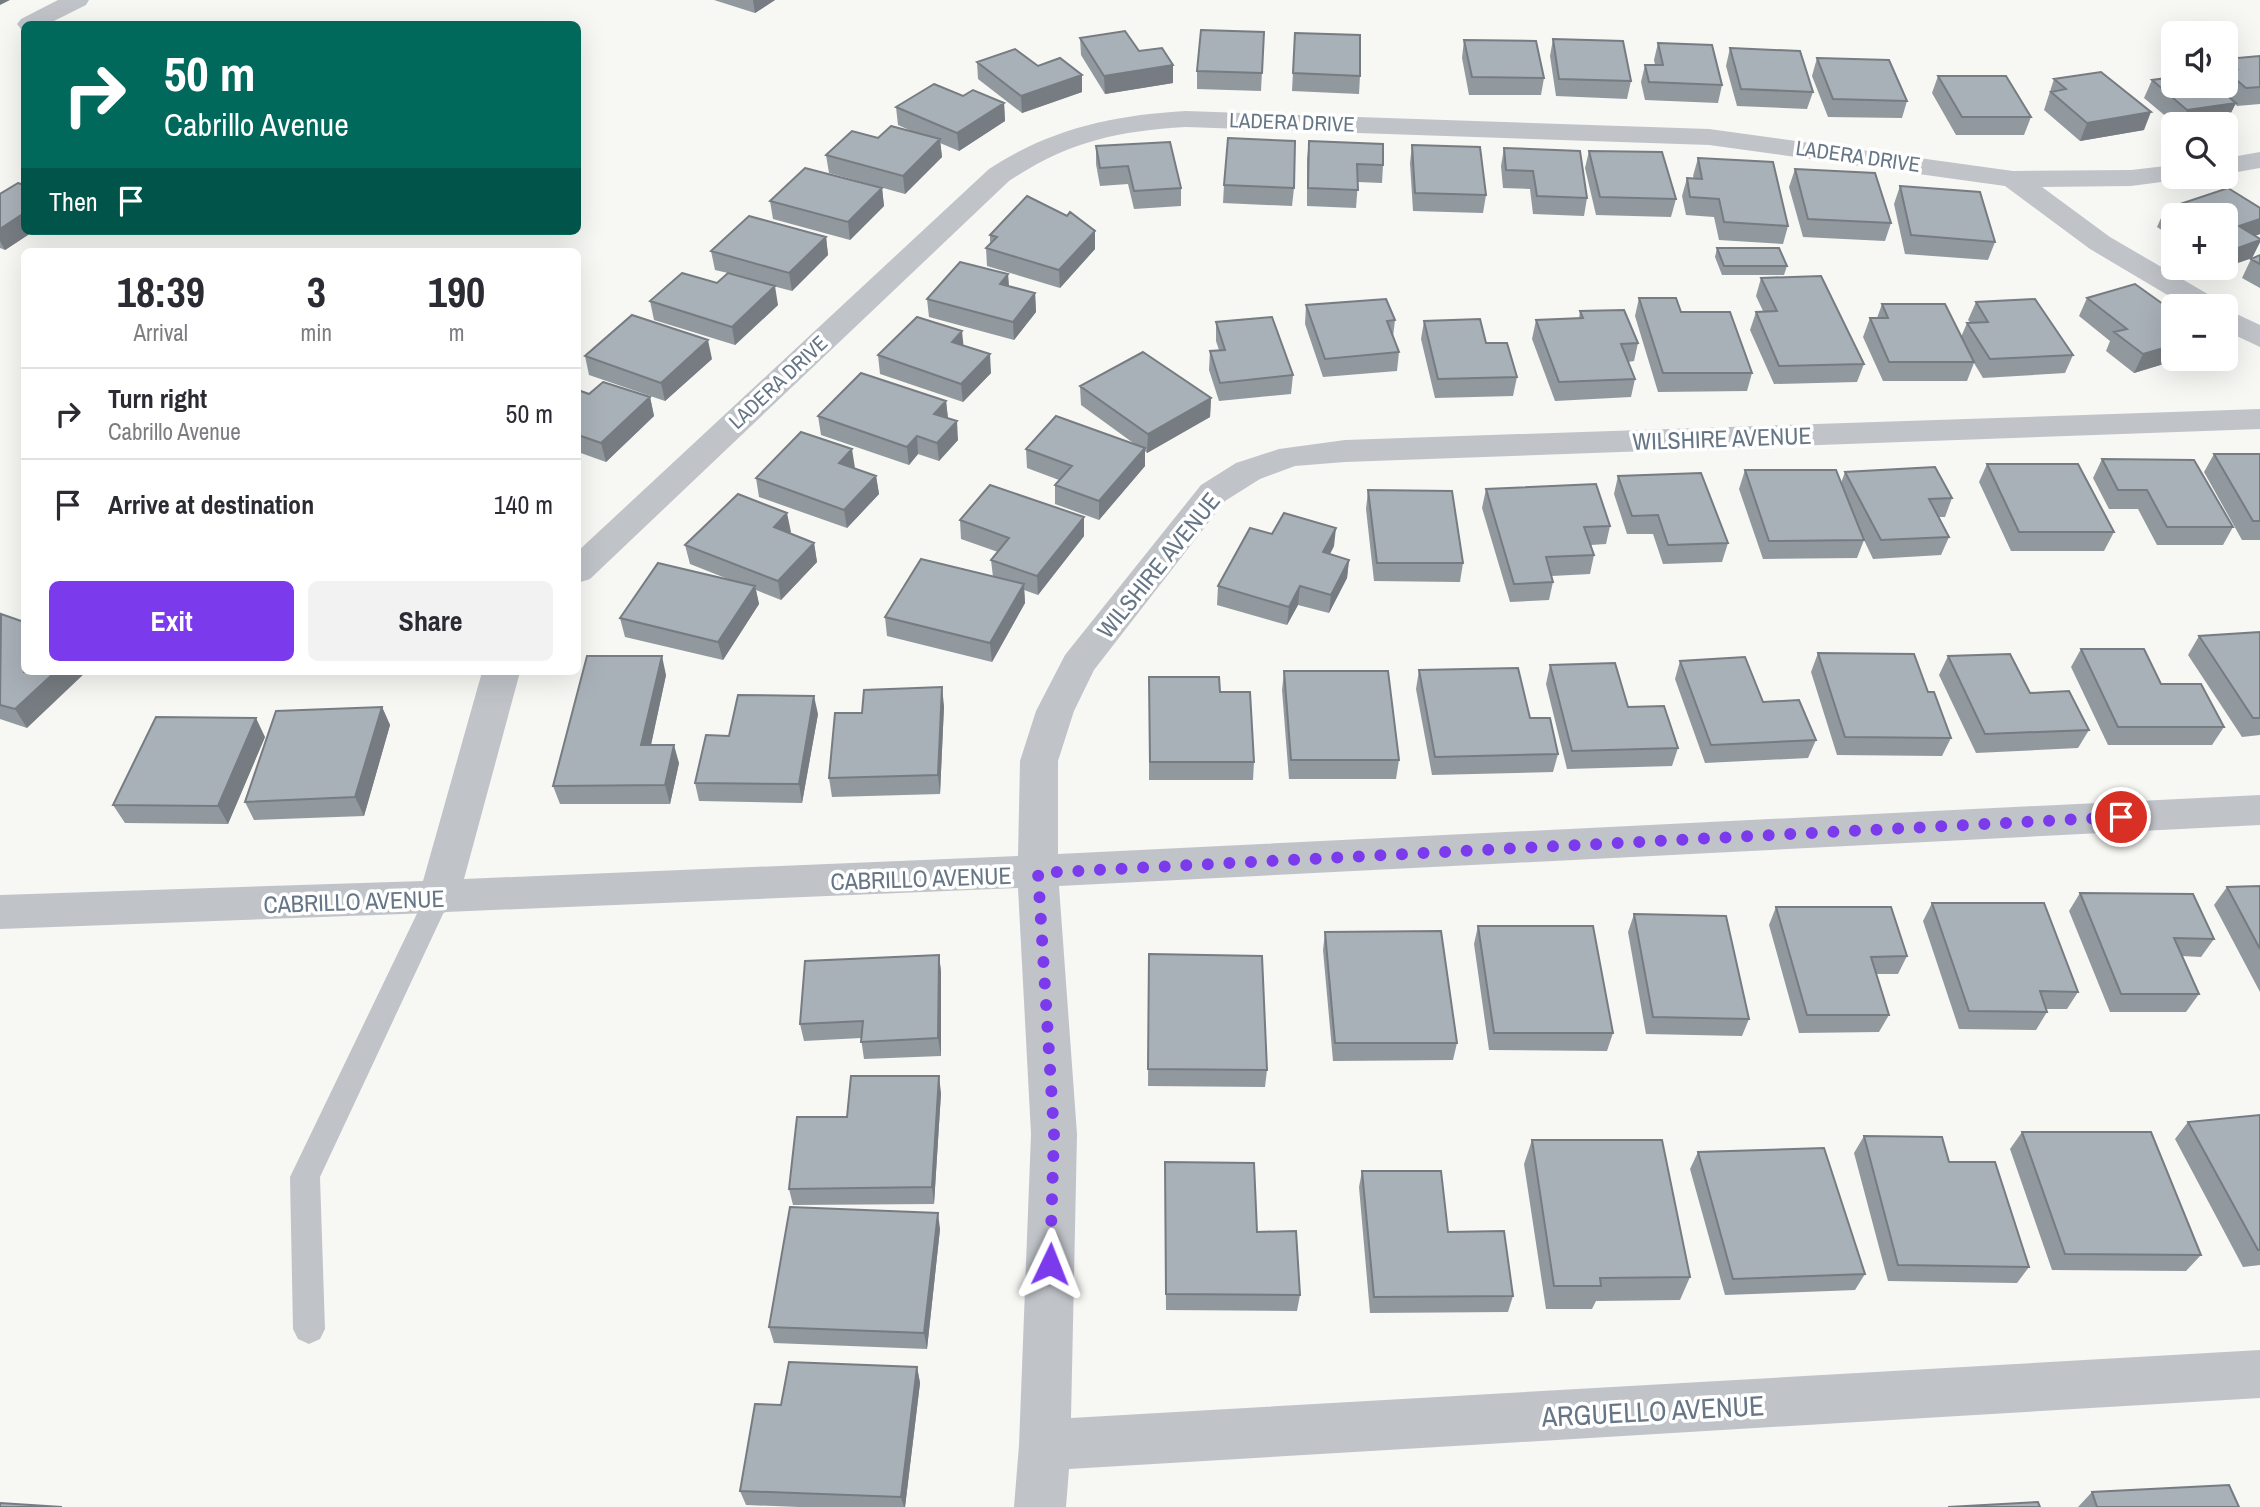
<!DOCTYPE html>
<html lang="en">
<head>
<meta charset="utf-8">
<style>
	:root { --surface:#fff; --page:#f2f2f3; --text:#2b2b33; --muted:#7c7c81; --line:#e1e1e2; --accent:#7c3aed }
	body { margin:0; font-family:"Archivo Narrow",sans-serif; background:var(--page); color:var(--text); height:100vh; display:flex; flex-direction:column; font-size:26px; white-space:nowrap }
	* { box-sizing:border-box; margin:0 }
	p { font-size:23px; color:var(--muted) }
	.icon { flex:none; width:38px; height:38px; fill:none; stroke:currentColor; stroke-width:2; stroke-linecap:round; stroke-linejoin:round }
	.map { position:relative; flex:1; overflow:hidden }
	.side { position:absolute; left:21px; top:248px; width:560px; height:427px; display:flex; flex-direction:column; background:var(--surface); border-radius:10px; box-shadow:0 7px 28px #0002 }
	.side>* { flex:none }
	.top-card { position:absolute; left:21px; top:21px; width:560px; height:214px; border-radius:10px; box-shadow:0 7px 28px #0002; background:#00695c; color:#fff; overflow:hidden }
	.buttons { position:absolute; left:2161px; top:21px; display:grid; gap:14px }
	.buttons a { display:grid; place-items:center; width:77px; height:77px; border-radius:10px; background:var(--surface); box-shadow:0 7px 28px #0002; font-size:35px }
	.pin { position:absolute; display:grid; place-items:center; width:60px; height:60px; color:#fff; margin:-30px; border:4px solid #fff; border-radius:50%; box-shadow:0 2px 7px #0007 }
	.me { position:absolute; width:77px; margin:-38px; rotate:2deg; stroke-linejoin:round; filter:drop-shadow(0 0 5px #0008) }
	.turn { display:flex; align-items:center; gap:24px; height:147px; padding:0 28px; font-size:32px }
	.turn .icon { width:91px; height:91px; stroke-width:2.5 }
	.turn b { display:block; font-size:49px; line-height:60px }
	.then { display:flex; align-items:center; height:66px; padding:0 28px; background:#0003; gap:14px; font-size:26px }
	.eta { display:flex; justify-content:space-evenly; align-items:center; height:119px; text-align:center }
	.eta b { font-size:42px; font-weight:700; line-height:49px }
	.action { display:flex; gap:14px; margin-top:auto; padding:14px 28px }
	.action a { flex:1; height:80px; border-radius:10px; background:var(--accent); color:#fff; font-size:28px; font-weight:700; line-height:80px; text-align:center }
	.action a+a { background:var(--page); color:var(--text) }
	ul { padding:0; list-style:none }
	li { display:flex; align-items:center; gap:21px; height:91px; padding:0 28px; border-top:2px solid var(--line) }
	li div { flex:1 }
	li b { display:block; font-size:26px }
	li em { font-style:normal }
	.map>svg:first-child { display:block }
	.lines { fill:none; stroke-linecap:round; stroke-linejoin:round }
	.service { fill:#c0c4c9; fill-rule:evenodd }
	.minor { fill:#c0c4c9; fill-rule:evenodd }
	.wall { fill:#91989e }
	.shaded-wall { fill:#767c81 }
	.building { fill:#a9b1b8; stroke:#767c81; stroke-width:2 }
	.route { stroke:#7c3aed; stroke-width:12; stroke-dasharray:0 21.6 }
	.labels { text-anchor:middle; dominant-baseline:central; stroke-width:7; stroke-linejoin:round; paint-order:stroke }
	.far-street-label { font-size:21px; fill:#667686; stroke:#fff }
	.street-label { font-size:24px; fill:#667686; stroke:#fff }
	.near-street-label { font-size:28px; fill:#667686; stroke:#fff }
</style>
</head>
<body>
<div class="map">
<svg width="2260" height="1507" viewBox="0 0 2260 1507">
	<rect width="100%" height="100%" fill="#f7f7f4"/>
	<g class="lines">
		<path class="service" d="M437,889L446,892L450,899L320,1177L325,1329L320,1339L309,1344L298,1339L293,1329L290,1177L424,899L428,892Z"/>
		<path class="minor" d="M58,0H89L86,5L48,24H24V30L21,29L17,24L21,19Z
			M1186,111L1709,129L2013,171L2131,170L2174,165V177H2185L2184,179L2131,186L2042,187L2110,237L2218,300L2222,306H2186L2090,249L2005,186L1709,145L1186,127C1116,131 1068,142 1009,181L590,579L578,583V551L989,169C1050,129 1113,115 1186,111Z
			M2260,152V168L2226,174V158Z
			M2226,309L2260,325V347L2226,331Z
			M2260,409V429L1345,462L1295,466L1260,479L1225,501L1094,670L1074,711L1058,761V854L2260,795V825L1059,886L1077,1134L1071,1418L2260,1350V1398L1069,1469L1066,1507H1014L1019,1445L1031,1134L1018,888L446,912L437,915L430,913L0,929V895L423,881L482,672H520L464,879L1018,856L1020,761L1036,711L1065,655L1201,485L1236,463L1279,449L1345,440Z"/>
	</g>
	<path class="wall" d="M714,0H775L755,13Z
		M1264,32L1261,91L1197,89V71Z
		M1295,33L1360,76L1359,94L1292,91Z
		M1080,38L1139,51L1173,83L1105,94L1081,55Z
		M1553,39L1631,81L1627,99L1556,96L1550,56Z
		M1464,40L1544,78L1541,95H1469L1462,58Z
		M1658,43L1722,85L1718,103L1645,100L1641,82L1645,65H1655L1654,60Z
		M1730,48L1813,92L1807,109L1737,106L1726,66Z
		M2260,56V104L2237,106L2235,104L2227,121L2202,124H2175L2144,98L2152,80L2217,87L2218,86H2226V59Z
		M1817,58L1907,101L1902,118L1828,117L1812,76Z
		M977,62L1038,66L1082,92L1022,113L978,79Z
		M1938,76L2031,117L2024,135H1956L1932,93Z
		M2054,79L2144,130L2080,141L2044,110Z
		M963,96L1004,103L1005,121L959,151L940,143L942,157L905,194L829,173L826,155L878,138L918,134L898,125L896,107Z
		M1309,141L1383,165L1382,183L1358,182L1356,208L1307,206V159Z
		M1412,145L1486,195L1483,213L1413,211L1410,163Z
		M1096,146L1181,188V206L1134,209L1128,184L1100,186L1096,164Z
		M1504,148L1587,198L1584,216L1533,214L1530,189L1503,188L1501,166Z
		M1589,151L1676,199L1671,217L1596,215L1585,168Z
		M1698,158L1788,226L1783,244L1719,240L1714,217L1686,215L1682,196L1687,178L1694,179L1693,176Z
		M1795,169L1891,223L1885,241L1803,237L1789,187Z
		M1224,185L1294,188L1292,206L1223,203Z
		M1900,186L1995,242L1988,260L1905,254L1894,204Z
		M882,188L884,206L850,240L773,219L770,201Z
		M0,194L24,231H34L5,250L0,248Z
		M2260,208V234L2255,236L2260,239V242L2252,258L2226,267V215H2174V238L2157,227L2165,209Z
		M990,235L1095,249L1060,288L987,266L986,248L990,244Z
		M826,237L828,255L792,291L769,285L778,305L735,345L654,320L650,301L717,283L728,273L715,270L711,251Z
		M1717,248L1787,266L1784,275H1722L1715,257Z
		M2260,255V288L2242,278L2251,259Z
		M1008,274L1009,286L1035,293L1036,312L1014,340L929,317L927,299Z
		M1761,278L1864,364L1857,382L1774,384L1750,330L1756,312L1763,311L1756,296Z
		M1639,298L1681,312L1752,373L1747,391L1658,392L1635,316Z
		M2087,298L2174,359H2180L2134,373L2106,351L2110,341L2079,316Z
		M1976,302L2073,355L2065,373L1983,378L1974,363L1967,381H1883L1863,337L1870,318H1877L1882,304L1961,337L1967,323L1970,322L1968,320Z
		M1306,305L1395,320L1393,337L1399,352L1397,371L1323,377L1305,324Z
		M1580,311L1638,343L1634,361L1628,362L1635,379L1631,397L1555,401L1532,339L1536,320L1579,318Z
		M1424,321L1486,343L1517,377L1513,396L1435,398L1421,339Z
		M1216,322L1293,375L1291,394L1219,401L1209,370L1210,351L1219,350L1216,341Z
		M964,345L991,373L963,402L880,374L878,355Z
		M585,356L712,359L665,401L589,375Z
		M1080,386L1211,398L1210,417L1147,453L1145,451V466L1099,520L1055,504V485L1059,480L1027,468L1026,449L1136,445L1081,405Z
		M578,390L589,394L650,397L654,416L606,462L578,452Z
		M946,401L948,418L958,440L939,461L918,454L909,465L821,435L818,416Z
		M2214,454H2260V540H2242L2204,472Z
		M2102,459L2233,527L2223,545H2157L2138,509H2109L2093,478Z
		M1987,464L2114,532L2104,551H2011L1979,482Z
		M1745,470L1841,483L1845,472L1952,498L1945,517H1939L1949,537L1941,555L1873,559L1864,540L1857,558L1763,559L1739,489Z
		M876,476L879,494L847,528L759,497L756,478Z
		M1618,476L1728,543L1722,562L1663,564L1653,534H1627L1614,494Z
		M1486,489L1610,526L1606,544L1591,545L1594,555L1590,574L1552,576L1553,582L1549,600L1510,602L1482,508Z
		M1368,490L1463,563L1460,582L1374,581L1366,509Z
		M1084,517V536L1038,595L1024,590L1025,603L992,662L887,636L885,617L993,577L991,560L998,552L961,539L960,520Z
		M791,532L789,533L814,543L817,562L781,600L756,590L759,604L723,660L625,637L620,618L733,581L690,564L685,545Z
		M1272,534L1334,546L1330,554L1349,560L1347,578L1329,613L1298,605L1287,625L1217,605L1218,586Z
		M0,615L27,728L0,719Z
		M2260,632V735L2242,737L2188,655L2199,636Z
		M2081,649L2161,684L2224,727L2212,745H2108L2071,667Z
		M1818,653L1928,692L1951,738L1942,756L1837,755L1811,672Z
		M1948,656L2030,693L2089,730L2078,748L1976,753L1939,675Z
		M1680,661L1763,702L1816,740L1808,758L1705,763L1675,679Z
		M1550,665L1628,707L1678,748L1672,766L1567,769L1546,684Z
		M1419,670L1530,718L1558,754L1553,772L1432,775L1416,689Z
		M1284,671L1399,760L1396,779H1289L1282,690Z
		M666,675L651,745L679,763L670,804H560L553,786Z
		M1149,677L1220,692L1254,762L1253,780H1149Z
		M944,706L940,794L832,797L829,778L862,713Z
		M382,707L390,725L364,816L254,820L245,802Z
		M818,714L802,803L699,801L695,783Z
		M265,737L228,824L125,823L113,805Z
		M2260,886V992L2214,905L2227,887Z
		M2080,893L2214,939L2201,957L2182,956L2199,994L2186,1012H2110L2069,911Z
		M1932,903L2078,992L2067,1009H2046L2047,1012L2036,1030L1959,1029L1923,921Z
		M1776,907L1907,956L1898,974H1876L1889,1015L1879,1032L1799,1033L1769,925Z
		M1634,914L1749,1019L1742,1036L1646,1034L1628,932Z
		M1478,926L1613,1033L1607,1051L1489,1050L1474,944Z
		M1325,932L1457,1043L1453,1060L1333,1061L1323,950Z
		M1149,954L1267,1070L1265,1087L1148,1086Z
		M939,955L941,972V1056L864,1059L861,1038L804,1041L800,1024Z
		M941,1093L934,1204L793,1205L789,1189L847,1117Z
		M2260,1115V1265L2243,1267L2175,1139L2188,1122Z
		M2022,1132L2201,1255L2186,1271L2052,1270L2010,1149Z
		M1864,1136L2029,1267L2017,1283L1888,1281L1854,1153Z
		M1532,1140L1690,1277L1680,1300L1596,1301L1592,1309H1546L1524,1164Z
		M1698,1152L1865,1274L1855,1290L1725,1295L1690,1169Z
		M1165,1162L1257,1232L1300,1295L1297,1311L1166,1310Z
		M1362,1171L1448,1232L1513,1296L1508,1312L1370,1313L1359,1187Z
		M940,1229L927,1349L774,1343L769,1327Z
		M917,1367L920,1383L905,1507H799L746,1505L740,1491Z
		M2092,1492L2239,1507H2078Z"/>
	<path class="shaded-wall" d="M0,0H10L0,5Z
		M753,0H775L755,13Z
		M1173,65V83L1105,94L1104,76Z
		M1082,75V92L1022,113L1021,96Z
		M1004,103L1005,121L959,151L957,133Z
		M2236,103L2227,121L2202,124H2181L2187,110Z
		M2151,112L2144,130L2080,141L2087,123Z
		M940,139L942,157L905,194L903,176Z
		M882,188L884,206L850,240L848,222Z
		M24,213V231H34L5,250L0,241V229Z
		M2260,219V234L2230,244L2239,226Z
		M1095,231V249L1060,288L1059,270Z
		M826,237L828,255L792,291L789,273Z
		M2260,240V242L2252,258L2226,267V258L2230,251Z
		M1008,274L1009,292L1000,284Z
		M775,286L778,305L735,345L732,327Z
		M1035,293L1036,312L1014,340L1013,322Z
		M962,331L964,350L952,342Z
		M708,340L712,359L665,401L661,383Z
		M2174,345V359H2180L2134,373L2143,354Z
		M990,354L991,373L963,402L961,384Z
		M650,397L654,416L606,462L601,443Z
		M1211,398L1210,417L1147,453L1148,434Z
		M946,401L948,419L934,414Z
		M957,421L958,440L939,461L937,443Z
		M917,436L918,454L909,465L907,447Z
		M1145,448V466L1099,520V501Z
		M852,449L855,468L839,463Z
		M876,476L879,494L847,528L844,510Z
		M787,513L791,532L777,546L774,527Z
		M1084,517V536L1038,595L1037,576Z
		M1336,528L1334,546L1321,571L1323,552Z
		M814,543L817,562L781,600L778,581Z
		M1349,560L1347,578L1329,613L1331,595Z
		M1024,584L1025,603L992,662L990,643Z
		M755,586L759,604L723,660L718,642Z
		M1300,586L1298,605L1287,625L1289,607Z
		M662,656L666,675L647,763L641,745Z
		M55,672H86L27,728L15,709Z
		M942,687L944,706L940,794L938,775Z
		M814,696L818,714L802,803L799,784Z
		M382,707L390,725L364,816L355,797Z
		M256,718L265,737L228,824L218,806Z
		M674,745L679,763L670,804L665,785Z
		M939,955L941,972V1056L938,1038Z
		M939,1076L941,1093L934,1204L932,1187Z
		M938,1213L940,1229L927,1349L924,1333Z
		M917,1367L920,1383L905,1507H904L901,1497Z"/>
	<path class="building" d="M1201,30L1264,32L1262,73L1197,71Z
		M1125,31L1139,51L1162,48L1173,65L1104,76L1080,38Z
		M1295,33L1360,35V76L1293,73Z
		M1553,39L1623,41L1631,81L1559,79Z
		M1464,40L1536,41L1544,78L1472,77Z
		M1658,43L1712,45L1722,85L1649,82L1645,65H1663Z
		M1730,48L1800,51L1813,92L1741,89Z
		M1015,49L1038,66L1060,58L1082,75L1021,96L977,62Z
		M2260,56V87L2246,88L2226,71V70L2237,69L2226,59Z
		M1817,58L1889,60L1907,101L1833,99Z
		M2101,72L2151,112L2087,123L2051,92L2066,89L2054,79Z
		M1938,76H2006L2031,117H1962Z
		M2174,77V86H2215L2236,103L2187,110L2152,80Z
		M934,84L963,96L973,90L1004,103L957,133L896,107Z
		M891,126L940,139L903,176L826,155L852,131L878,138Z
		M1228,138L1295,141L1294,188L1224,185Z
		M1309,141L1383,144V165L1357,164L1358,190L1308,188Z
		M1170,142L1181,188L1134,191L1128,166L1100,168L1096,146Z
		M1412,145L1480,147L1486,195L1415,193Z
		M1504,148L1580,151L1587,198L1537,196L1533,171L1506,170Z
		M1589,151L1662,152L1676,199L1600,197Z
		M1698,158L1773,162L1788,226L1724,222L1719,199L1690,197L1687,178L1702,179Z
		M805,168L882,188L848,222L770,201Z
		M1795,169L1875,173L1891,223L1808,219Z
		M18,183L24,185V213L0,229V194Z
		M1900,186L1980,192L1995,242L1911,235Z
		M2228,188L2260,208V219L2239,226L2260,239V240L2230,251L2226,248V215H2175L2165,209Z
		M1027,196L1067,216L1070,212L1095,231L1059,270L986,248L997,237L990,235Z
		M749,216L826,237L789,273L711,251Z
		M1717,248H1779L1787,266H1724Z
		M2260,255V264L2251,259Z
		M960,262L1008,274L1000,284L1035,293L1013,322L927,299Z
		M682,273L717,283L728,273L775,286L732,327L650,301Z
		M1821,276L1864,364L1779,366L1756,312L1777,311L1761,278Z
		M2135,284L2174,312V345L2143,354L2114,332L2127,329L2087,298Z
		M1639,298H1676L1681,312H1730L1752,373H1663Z
		M1386,299L1395,320L1387,321L1399,352L1325,359L1306,305Z
		M2035,299L2073,355L1990,359L1967,323L1988,322L1976,302Z
		M1882,304H1945L1974,362H1889L1870,318H1888Z
		M1624,310L1638,343L1621,344L1635,379L1559,382L1536,320L1583,318L1580,311Z
		M632,315L708,340L661,383L585,356Z
		M917,317L962,331L952,342L990,354L961,384L878,355Z
		M1272,317L1293,375L1220,383L1210,351L1225,350L1216,322Z
		M1480,319L1486,343H1507L1517,377L1438,379L1424,321Z
		M1143,352L1211,398L1148,434L1080,386Z
		M861,373L946,401L934,414L957,421L937,443L917,436L907,447L818,416Z
		M603,382L650,397L601,443L578,435V390L589,394Z
		M1056,416L1145,448L1099,501L1055,485L1072,466L1026,449Z
		M801,432L852,449L839,463L876,476L844,510L756,478Z
		M2214,454H2260V521H2253Z
		M2102,459L2194,460L2233,527H2167L2147,490H2118Z
		M1987,464H2078L2114,532H2019Z
		M1935,467L1952,498L1929,499L1949,537L1881,540L1845,472Z
		M1745,470H1836L1864,540L1769,541Z
		M1701,473L1728,543L1668,545L1658,515L1632,516L1618,476Z
		M1596,484L1610,526L1584,527L1594,555L1546,557L1553,582L1514,584L1486,489Z
		M990,485L1084,517L1037,576L991,560L1009,538L960,520Z
		M1368,490L1452,491L1463,563H1377Z
		M738,494L787,513L774,527L814,543L778,581L685,545Z
		M1284,513L1336,528L1323,552L1349,560L1331,595L1300,586L1289,607L1218,586L1250,528L1272,534Z
		M921,559L1024,584L990,643L885,617Z
		M658,563L755,586L718,642L620,618Z
		M1,614L24,622V672H55L15,709L0,705Z
		M2260,632V718H2253L2199,636Z
		M2081,649H2144L2161,684H2201L2224,727H2118Z
		M1818,653L1914,654L1928,692H1934L1951,738L1845,737Z
		M2010,654L2030,693L2069,691L2089,730L1985,734L1948,656Z
		M587,656H662L641,745H674L665,785L553,786Z
		M1745,657L1763,702L1799,700L1816,740L1711,745L1680,661Z
		M1615,663L1628,707L1664,706L1678,748L1572,751L1550,665Z
		M1518,668L1530,718H1550L1558,754L1435,757L1419,670Z
		M1284,671H1388L1399,760H1291Z
		M1149,677H1219L1220,692H1250L1254,762H1150Z
		M942,687L938,775L829,778L835,713H862L864,690Z
		M738,695L814,696L799,784L695,783L706,735L729,736Z
		M382,707L355,797L245,802L276,711Z
		M156,717L256,718L218,806L113,805Z
		M2260,886V949L2227,887Z
		M2080,893L2193,894L2214,939L2174,938L2199,994H2121Z
		M1932,903H2044L2078,992L2040,991L2047,1012L1969,1011Z
		M1776,907H1891L1907,956L1871,957L1889,1015H1807Z
		M1634,914L1726,916L1749,1019L1653,1017Z
		M1478,926H1593L1613,1033H1494Z
		M1441,931L1457,1043H1335L1325,932Z
		M1149,954L1262,956L1267,1070L1148,1069Z
		M939,955L938,1038L861,1042L863,1021L800,1024L805,961Z
		M851,1076H939L932,1187L789,1189L797,1117H847Z
		M2260,1115V1250H2258L2188,1122Z
		M2022,1132H2151L2201,1255L2065,1254Z
		M1864,1136L1942,1137L1949,1162H1995L2029,1267L1898,1265Z
		M1532,1140H1662L1690,1277L1600,1278L1601,1286H1554Z
		M1824,1148L1865,1274L1733,1279L1698,1152Z
		M1165,1162L1254,1163L1257,1232L1296,1231L1300,1295L1166,1294Z
		M1362,1171H1441L1448,1232L1504,1231L1513,1296L1374,1297Z
		M790,1207L938,1213L924,1333L769,1327Z
		M789,1362L917,1367L901,1497L740,1491L755,1404L781,1405Z
		M2229,1485L2239,1507H2097L2092,1492Z
		M2038,1502L2040,1507H1948Z
		M0,1503L62,1507H0Z"/>
	<g class="lines">
		<path class="route" d="M1050,1264L1054,1134L1038,873L2121,817"/>
	</g>
	<g class="labels">
		<g class="far-street-label">
			<text transform="translate(1292 122) rotate(2)">LADERA DRIVE</text>
			<text transform="translate(1858 156) rotate(8)">LADERA DRIVE</text>
			<text transform="translate(778 382) rotate(-43)">LADERA DRIVE</text>
		</g>
		<g class="street-label">
			<text transform="translate(1722 438) rotate(-2)">WILSHIRE AVENUE</text>
			<text transform="translate(1158 565) rotate(-51)">WILSHIRE AVENUE</text>
			<text transform="translate(921 878) rotate(-2)">CABRILLO AVENUE</text>
			<text transform="translate(354 901) rotate(-2)">CABRILLO AVENUE</text>
		</g>
		<g class="near-street-label">
			<text transform="translate(1653 1411) rotate(-3)">ARGUELLO AVENUE</text>
		</g>
	</g>
</svg>
<div class="buttons">
<a><svg class="icon" aria-label="sound" viewBox="0 0 24 24"><path d="M4 9h4l5-4v14l-5-4H4zM17 9q2 3 0 6"/></svg></a>
<a><svg class="icon" aria-label="search" viewBox="0 0 24 24"><circle cx="10" cy="10" r="6"/><path d="M15 15l6 6"/></svg></a>
<a>+</a>
<a>−</a>
</div>
<div class="pin" style="left:2121px;top:817px;background:#d93025"><svg class="icon" aria-label="arrive" viewBox="0 0 24 24"><path d="M6 21V4h12l-3 4 3 4H6"/></svg></div>
<svg class="me" style="left:1050px;top:1264px" viewBox="-20 -20 40 40"><path d="M0-17L14 15 0 8-14 15z" fill="#7c3aed" stroke="#fff" stroke-width="4"/></svg>
<div class="top-card">
<div class="turn"><svg class="icon" aria-label="right" viewBox="0 0 24 24"><path d="M7 20v-9h11M14 6l5 5-5 5"/></svg><div><b>50 m</b>Cabrillo Avenue</div></div>
<div class="then">Then<svg class="icon" aria-label="arrive" viewBox="0 0 24 24"><path d="M6 21V4h12l-3 4 3 4H6"/></svg></div>
</div>
<section class="side">
<div class="eta">
<div><b>18:39</b><p>Arrival</p></div>
<div><b>3</b><p>min</p></div>
<div><b>190</b><p>m</p></div>
</div>
<ul>
<li><svg class="icon" aria-label="right" viewBox="0 0 24 24"><path d="M7 20v-9h11M14 6l5 5-5 5"/></svg><div><b>Turn right</b><p>Cabrillo Avenue</p></div><em>50 m</em></li>
<li><svg class="icon" aria-label="arrive" viewBox="0 0 24 24"><path d="M6 21V4h12l-3 4 3 4H6"/></svg><div><b>Arrive at destination</b></div><em>140 m</em></li>
</ul>
<div class="action"><a>Exit</a><a>Share</a></div>
</section>
</div>
</body>
</html>
